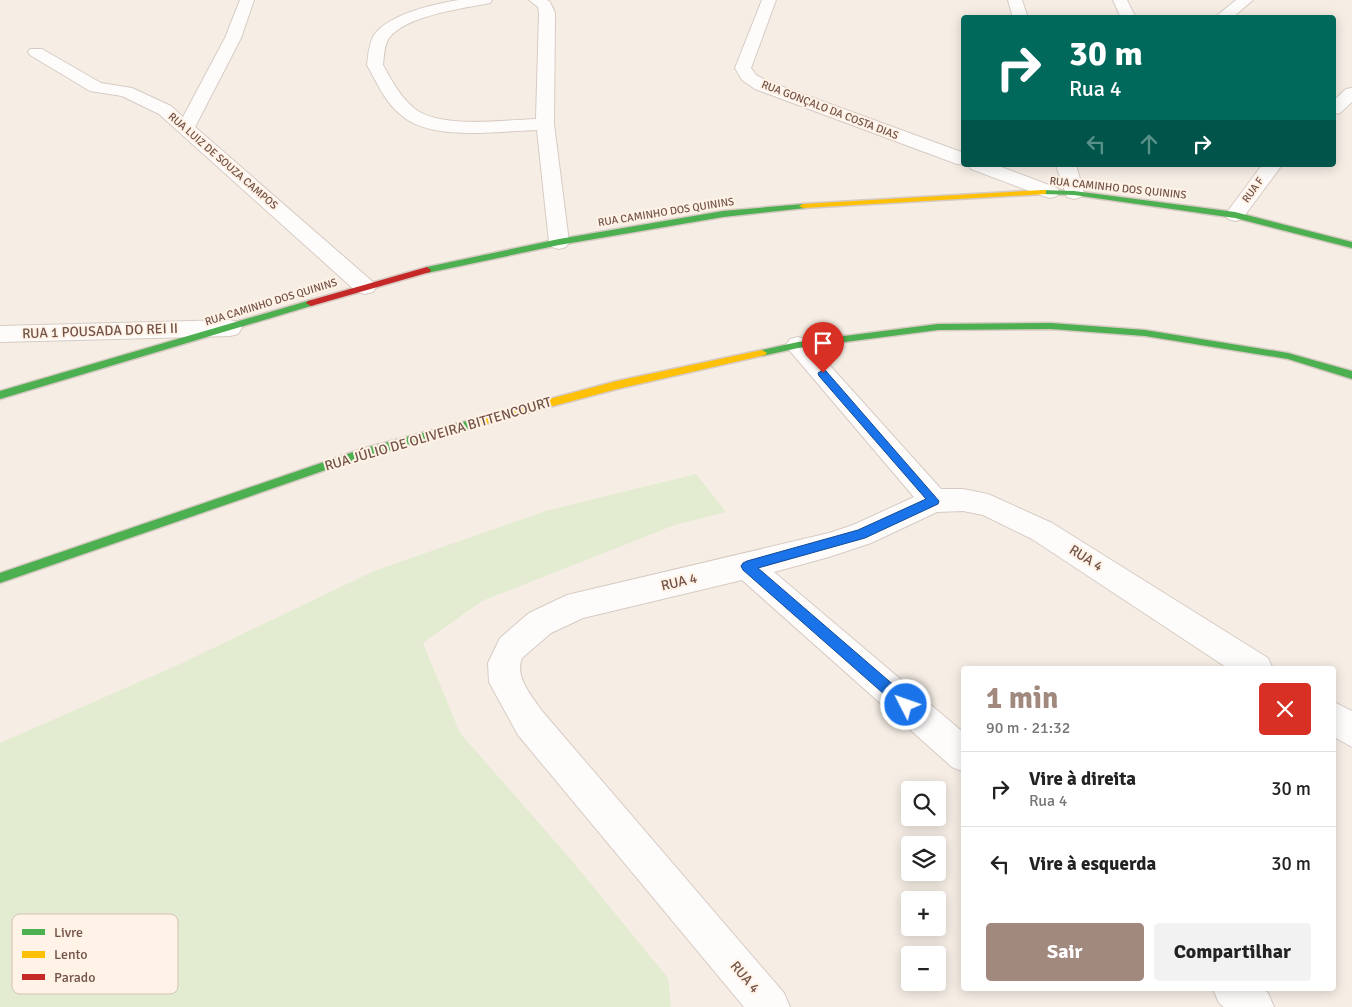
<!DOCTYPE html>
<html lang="pt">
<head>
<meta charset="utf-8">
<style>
	:root { --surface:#fff; --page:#f2f2f2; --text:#222; --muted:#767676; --line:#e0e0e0; --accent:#a1897e }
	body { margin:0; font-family:Signika,sans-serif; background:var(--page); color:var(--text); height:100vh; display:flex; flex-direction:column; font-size:19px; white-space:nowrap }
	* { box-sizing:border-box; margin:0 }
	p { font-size:16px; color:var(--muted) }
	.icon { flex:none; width:28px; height:28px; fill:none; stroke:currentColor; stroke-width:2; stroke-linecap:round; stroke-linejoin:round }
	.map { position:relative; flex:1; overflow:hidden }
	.side { position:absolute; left:961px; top:666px; width:375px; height:325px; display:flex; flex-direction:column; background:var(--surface); border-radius:5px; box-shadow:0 2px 12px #0003 }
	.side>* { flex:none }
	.banner { position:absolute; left:961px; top:15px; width:375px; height:152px; border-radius:5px; box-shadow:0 2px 12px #0003; background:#00695c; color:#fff; overflow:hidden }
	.tools { position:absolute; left:901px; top:781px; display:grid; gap:10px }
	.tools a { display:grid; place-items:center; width:45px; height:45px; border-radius:5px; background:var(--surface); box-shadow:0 2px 12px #0003; font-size:25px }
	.pin { position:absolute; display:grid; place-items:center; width:42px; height:42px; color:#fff; margin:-51px -21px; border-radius:50% 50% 50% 0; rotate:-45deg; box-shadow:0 0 5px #0007 }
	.pin .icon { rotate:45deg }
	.me { position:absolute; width:55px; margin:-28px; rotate:311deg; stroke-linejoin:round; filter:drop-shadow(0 0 4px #0008) }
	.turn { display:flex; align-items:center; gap:18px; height:105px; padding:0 25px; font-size:22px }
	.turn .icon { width:65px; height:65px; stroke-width:2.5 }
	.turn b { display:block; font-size:35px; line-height:42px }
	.lanes { display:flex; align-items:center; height:48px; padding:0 25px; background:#0003; justify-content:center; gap:25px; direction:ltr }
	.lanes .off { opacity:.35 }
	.round { display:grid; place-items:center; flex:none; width:52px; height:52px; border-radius:5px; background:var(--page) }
	.headline { display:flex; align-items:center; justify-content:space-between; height:85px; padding:0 25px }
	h1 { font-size:30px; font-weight:700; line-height:38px; color:var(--accent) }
	.button { display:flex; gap:10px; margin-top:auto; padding:10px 25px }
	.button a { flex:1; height:58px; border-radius:5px; background:var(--accent); color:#fff; font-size:20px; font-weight:700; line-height:58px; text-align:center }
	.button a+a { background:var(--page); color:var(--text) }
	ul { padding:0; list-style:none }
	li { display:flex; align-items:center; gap:15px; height:75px; padding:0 25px; border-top:1px solid var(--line) }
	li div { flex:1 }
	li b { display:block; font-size:19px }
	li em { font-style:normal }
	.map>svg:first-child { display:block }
	.green { fill:#e3ebd0 }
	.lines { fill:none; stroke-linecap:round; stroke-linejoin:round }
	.street-casing { stroke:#d7cbc4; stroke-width:2 }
	.fast-casing { stroke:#d6cac2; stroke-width:3 }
	.slow-casing { stroke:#d6cac2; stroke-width:3 }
	.jam-casing { stroke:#d6cac2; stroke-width:3 }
	.street { fill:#fefcfb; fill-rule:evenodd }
	.fast { fill:#4caf50; fill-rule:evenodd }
	.slow { fill:#ffc107; fill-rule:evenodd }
	.jam { fill:#c62828; fill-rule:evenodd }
	.route { fill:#1a73e8; stroke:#114b97 }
	.labels { text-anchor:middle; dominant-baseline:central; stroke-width:4; stroke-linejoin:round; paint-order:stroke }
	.far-street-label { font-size:11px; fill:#735247; stroke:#fff2e6 }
	.street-label { font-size:14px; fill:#735247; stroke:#fff2e6 }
	.key { fill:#fff2e6; stroke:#d5c2b6; stroke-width:1 }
	.key-label { font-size:14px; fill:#735247 }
</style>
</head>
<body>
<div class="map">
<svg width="1352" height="1007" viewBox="0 0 1352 1007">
	<rect width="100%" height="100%" fill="#f6eee5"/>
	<path class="green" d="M696,474L726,512L675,525L482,601L423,643L460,733L573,862L668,978L671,1007H0V743L180,664L374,571L546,511Z"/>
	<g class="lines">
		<g class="street-casing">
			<path id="street" d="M240,0H254L241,38L195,127L373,282L376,287L373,292L365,294L357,292L159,114L122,96L90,91L30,55L28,52L30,49H42L101,83L132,88L171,106L183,117L225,38Z
				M459,0H492L490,3L485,4C459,9 406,16 389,38C384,45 384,57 383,65C392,81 400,97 415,109C442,129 503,120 536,119L539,13L538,7L529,0H547L550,2L555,13L554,124L569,242L566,247L559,249L552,247L549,242L537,130C498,131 432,142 401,115C385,102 377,83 367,65C368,56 369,43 374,35C389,14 434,4 459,0Z
				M762,0H776L751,68L756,75L767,81L964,153V165H967L957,164L755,89L742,80L735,68Z
				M1008,0H1022L1028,18H1013Z
				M1113,0H1127L1136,18H1121Z
				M1236,0H1253L1232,18H1214Z
				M1352,88V102L1340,113L1334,114V100L1346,89Z
				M968,165H996L1057,188L1060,192L1057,196L1050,198L1043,196L971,169Z
				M1056,165H1076L1084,193L1081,197L1074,199L1067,197Z
				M1262,165H1282L1242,219L1235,221L1228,219L1225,215Z
				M230,320L238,322L242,328L238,334L230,336L0,342V326Z
				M798,337L806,339L941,489H963L988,494L1052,523L1268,658L1273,669H1229L1032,539L983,515L963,511L937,512L871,543L829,557L774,572L964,733V772L952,767L742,580L583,618L551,633L522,658C514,677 532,696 542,711L784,993L790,1007H744L518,735L489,682L488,663L500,638L529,613L567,595L829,533L853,525L914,497L790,351L786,345L790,339Z
				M1334,702L1352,711V747L1334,737Z
				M1213,989H1263L1268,993L1274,1007H1224L1219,1003Z"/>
		</g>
		<g class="fast-casing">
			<path id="fast" d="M1040,190L1074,191L1235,212L1352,242V248L1235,218L1074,195L1043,194H1040Z
				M803,204L807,206L806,208L723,217L559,245L427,273L423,270L427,267L559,239L723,211Z
				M311,300L314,301V305L0,399V391Z
				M1051,323L1145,330L1288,353L1352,371V379L1288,359L1145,336L1051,329L938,330L798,348L762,356L757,353L762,350L798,342L938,324Z
				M478,418L483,422L482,425L363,457L0,583V573L362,449Z"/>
		</g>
		<g class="slow-casing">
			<path id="slow" d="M1043,190H1046V194L803,208L799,206L803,204Z
				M762,350L767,353L765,355L617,389L478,426L473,422L478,418L617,381Z"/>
		</g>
		<g class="jam-casing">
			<path id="jam" d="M427,267L431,270L430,272L311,306L306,303L308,301Z"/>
		</g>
		<use href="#street" class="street"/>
		<use href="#fast" class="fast"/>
		<use href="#slow" class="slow"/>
		<use href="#jam" class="jam"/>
	</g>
	<path class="route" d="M823,370L826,371L939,501L938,504L865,538L758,568L911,700L913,705L911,709L906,711L901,709L743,570L741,566L743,563L747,561L858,530L926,499L819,376L818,373Z"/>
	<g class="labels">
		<g class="far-street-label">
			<text transform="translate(830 110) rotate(21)">RUA GONÇALO DA COSTA DIAS</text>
			<text transform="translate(223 161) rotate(41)">RUA LUIZ DE SOUZA CAMPOS</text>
			<text transform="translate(1118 188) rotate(6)">RUA CAMINHO DOS QUININS</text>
			<text transform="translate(1253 190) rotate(-54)">RUA F</text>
			<text transform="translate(666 212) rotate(-9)">RUA CAMINHO DOS QUININS</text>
			<text transform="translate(271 302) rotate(-17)">RUA CAMINHO DOS QUININS</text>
		</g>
		<g class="street-label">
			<text transform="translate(100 331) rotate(-2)">RUA 1 POUSADA DO REI II</text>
			<text transform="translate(438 434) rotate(-16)">RUA JÚLIO DE OLIVEIRA BITTENCOURT</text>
			<text transform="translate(1086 558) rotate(32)">RUA 4</text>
			<text transform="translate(679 582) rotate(-13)">RUA 4</text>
			<text transform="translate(745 977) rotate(50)">RUA 4</text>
		</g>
	</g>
	<rect x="12" y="914" width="166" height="80" rx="8" class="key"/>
	<rect x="22" y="929" width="23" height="6" fill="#4caf50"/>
	<rect x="22" y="951" width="23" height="7" fill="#ffc107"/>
	<rect x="22" y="974" width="23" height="6" fill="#c62828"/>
	<g class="key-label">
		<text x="54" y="937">Livre</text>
		<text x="54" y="959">Lento</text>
		<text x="54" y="982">Parado</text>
	</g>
</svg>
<div class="tools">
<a><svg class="icon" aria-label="search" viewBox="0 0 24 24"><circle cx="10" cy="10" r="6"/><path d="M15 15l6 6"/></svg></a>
<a><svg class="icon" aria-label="layers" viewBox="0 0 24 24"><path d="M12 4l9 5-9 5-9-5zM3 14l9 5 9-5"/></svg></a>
<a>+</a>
<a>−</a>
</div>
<div class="pin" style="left:823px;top:373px;background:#d93025"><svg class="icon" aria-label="arrive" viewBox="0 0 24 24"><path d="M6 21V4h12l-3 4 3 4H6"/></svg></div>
<svg class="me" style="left:906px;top:705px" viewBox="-20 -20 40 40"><circle r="17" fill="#1a73e8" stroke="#fff" stroke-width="3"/><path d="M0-11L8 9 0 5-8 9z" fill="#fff"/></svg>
<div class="banner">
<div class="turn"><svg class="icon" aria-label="right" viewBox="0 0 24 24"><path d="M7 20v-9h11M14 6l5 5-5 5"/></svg><div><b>30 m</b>Rua 4</div></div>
<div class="lanes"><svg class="icon off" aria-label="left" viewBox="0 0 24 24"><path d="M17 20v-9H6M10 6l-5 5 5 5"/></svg><svg class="icon off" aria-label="ahead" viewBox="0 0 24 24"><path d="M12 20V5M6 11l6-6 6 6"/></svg><svg class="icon" aria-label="right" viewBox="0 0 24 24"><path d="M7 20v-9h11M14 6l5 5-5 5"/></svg></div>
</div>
<section class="side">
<div class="headline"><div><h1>1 min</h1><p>90 m · 21:32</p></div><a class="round" style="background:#d93025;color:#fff"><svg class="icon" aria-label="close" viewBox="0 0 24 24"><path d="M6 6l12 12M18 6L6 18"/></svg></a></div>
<ul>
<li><svg class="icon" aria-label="right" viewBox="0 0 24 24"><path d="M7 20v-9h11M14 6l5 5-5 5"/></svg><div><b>Vire à direita</b><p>Rua 4</p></div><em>30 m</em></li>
<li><svg class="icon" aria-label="left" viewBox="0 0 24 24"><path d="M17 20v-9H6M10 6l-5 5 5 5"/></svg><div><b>Vire à esquerda</b></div><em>30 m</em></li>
</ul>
<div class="button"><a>Sair</a><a>Compartilhar</a></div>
</section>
</div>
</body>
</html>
